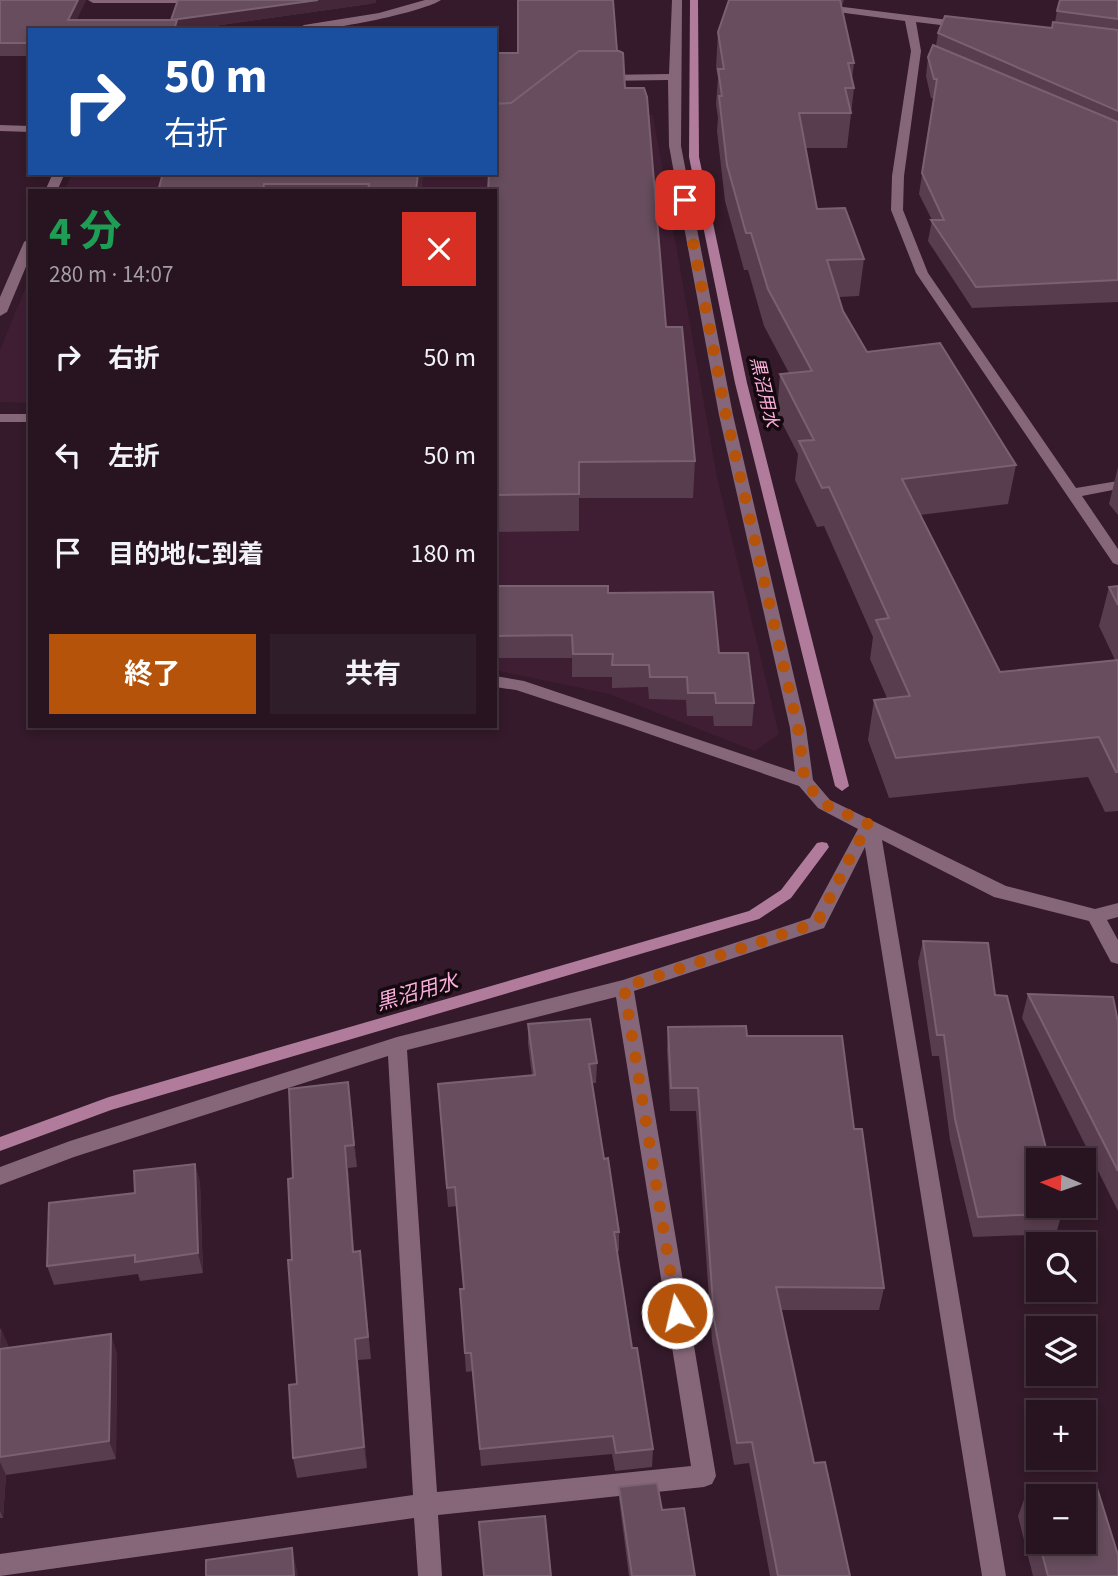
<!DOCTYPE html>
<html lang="ja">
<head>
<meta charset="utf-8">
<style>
	:root { --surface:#271420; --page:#2f1d29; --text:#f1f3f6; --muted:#a49ea5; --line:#43333e; --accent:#b45309 }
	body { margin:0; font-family:"Source Sans 3","Noto Sans JP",sans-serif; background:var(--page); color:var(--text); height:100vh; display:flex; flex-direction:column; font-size:26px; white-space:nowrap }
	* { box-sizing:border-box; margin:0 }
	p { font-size:23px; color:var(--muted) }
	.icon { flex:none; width:38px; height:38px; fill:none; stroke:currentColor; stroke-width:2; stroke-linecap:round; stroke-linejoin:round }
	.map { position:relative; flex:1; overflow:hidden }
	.details { position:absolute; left:28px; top:189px; width:469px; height:539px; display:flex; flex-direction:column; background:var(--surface); border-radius:0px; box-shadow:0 4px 10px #0003,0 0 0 2px var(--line) }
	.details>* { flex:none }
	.banner { position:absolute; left:28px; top:28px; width:469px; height:147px; border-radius:0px; box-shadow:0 4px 10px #0003,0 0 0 2px var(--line); background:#1a4fa0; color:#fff; overflow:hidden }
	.needle { width:46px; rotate:272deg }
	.tools { position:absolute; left:1026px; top:1148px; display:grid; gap:14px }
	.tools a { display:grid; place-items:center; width:70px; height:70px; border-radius:0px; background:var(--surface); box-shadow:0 4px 10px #0003,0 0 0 2px var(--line); font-size:35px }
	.pin { position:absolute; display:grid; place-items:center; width:60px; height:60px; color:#fff; margin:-30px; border-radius:14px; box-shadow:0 4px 10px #0006 }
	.me { position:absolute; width:77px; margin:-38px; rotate:351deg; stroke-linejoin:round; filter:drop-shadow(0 0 5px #0008) }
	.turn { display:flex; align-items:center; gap:24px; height:147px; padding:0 21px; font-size:32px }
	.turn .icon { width:91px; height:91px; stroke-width:2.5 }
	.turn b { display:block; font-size:49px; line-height:60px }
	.round { display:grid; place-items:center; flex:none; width:74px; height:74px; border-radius:0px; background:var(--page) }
	.head { display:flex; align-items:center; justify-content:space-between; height:119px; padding:0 21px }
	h1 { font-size:42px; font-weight:700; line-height:52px; color:#1e9e55 }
	.button { display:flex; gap:14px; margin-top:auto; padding:14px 21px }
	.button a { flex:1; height:80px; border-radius:0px; background:var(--accent); color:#fff; font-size:28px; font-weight:700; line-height:80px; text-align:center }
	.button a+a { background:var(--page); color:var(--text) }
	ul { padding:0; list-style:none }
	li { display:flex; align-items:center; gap:21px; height:98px; padding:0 21px }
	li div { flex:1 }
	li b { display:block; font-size:26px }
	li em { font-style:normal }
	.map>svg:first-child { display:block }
	.built { fill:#3f1e33 }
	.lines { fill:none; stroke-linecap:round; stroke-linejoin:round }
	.stream { fill:#b17c9c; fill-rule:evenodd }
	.minor { fill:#866779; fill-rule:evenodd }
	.wall { fill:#583d4e; fill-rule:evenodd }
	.shaded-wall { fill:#442839 }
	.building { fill:#674d5d; stroke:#7a6170; stroke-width:2 }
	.route { stroke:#b45309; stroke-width:12; stroke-dasharray:0 21.6 }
	.labels { text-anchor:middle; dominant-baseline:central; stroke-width:7; stroke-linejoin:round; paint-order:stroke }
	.far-water-label { font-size:18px; font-style:italic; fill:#fdafdd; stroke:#150910 }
	.water-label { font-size:21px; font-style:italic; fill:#fdafdd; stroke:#150910 }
</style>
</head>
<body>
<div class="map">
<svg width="1118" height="1576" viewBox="0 0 1118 1576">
	<rect width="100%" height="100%" fill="#341a2a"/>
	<path class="built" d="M546,111L653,115L717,477L779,734L755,751L609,694L495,670V191H65L72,173H495Z
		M30,277V403L0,402V350Z"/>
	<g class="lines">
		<path class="stream" d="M690,0H698L699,157L747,383L849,786L842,791L835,786L735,383L689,157Z
			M822,842L827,843L829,847L791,898L759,919L111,1110L0,1151V1137L109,1097L749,911L781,890L817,843Z"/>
		<path class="minor" d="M88,0H235L230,3H93Z
			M425,0H441C424,12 316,35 299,28L304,25L379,13Z
			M672,0H682L681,146L733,415L806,728L813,780L830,800L1006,886L1095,909L1118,903V917L1107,920L1118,940V964L1111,962L1089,921L994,897L882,840L1006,1576H982L865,847L824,928L634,991L716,1476L712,1484L704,1487L438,1515L442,1576H418L414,1518L0,1576V1554L413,1495L388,1056L74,1157L0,1185V1167L70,1141L397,1037L623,980L810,918L858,829L818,808L799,786L626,726L516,690L495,687V676L524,681L795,772L790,728L719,415L669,146L668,80L603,81L597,78L603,75L669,74ZM616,997L691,1466L437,1492L407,1050Z
			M819,4L965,22L970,25L965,28L916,22L921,51L904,176L903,210L928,273L1076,488L1118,481V489L1082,496L1118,549V565L1113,563L916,273L891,210L892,176L911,51L905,21L815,9V5Z
			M0,125L30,126V132L0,131Z
			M53,173H65L57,191H45Z
			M30,238V257L7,312L0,316V297L24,242Z
			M0,414H30V422H0Z"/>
	</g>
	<path class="wall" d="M0,0H86L76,20H171L376,3L186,30H30V56H0Z
		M729,0H844L841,8L854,63L852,79L854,88L847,148H805L817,209L864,259L859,296L839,297L843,311L867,352L1016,465L1008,504L920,515L1000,672L1115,660L1099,626L1109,587L1118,605V811L1105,812L1088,777L889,798L868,740L874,700L887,698L870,659L873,637L824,526L817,527L795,480L798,454L777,413L780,374L789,373L764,326L748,270H744L725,201L717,131L718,118L716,104L718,78L716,67L718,32Z
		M1118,0V302L972,308L928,241L932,220L919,194L934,98H931L926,76L928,57L936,46L938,33L1052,28L1055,22L1057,11Z
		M617,51L625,88L666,327L695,461L693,498H579V531L495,532V191Z
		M163,173H423L421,191H158Z
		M1118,467V515L1109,504Z
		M495,586L608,593L719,653L754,703L752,726H714L713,716H687L686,700L649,699L648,687L612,688V677H572V658H495Z
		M923,941L995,995L1062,1213L1056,1234L973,1237L950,1140L939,1056H932L918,962Z
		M1028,994L1118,1022V1211L1022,1018Z
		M528,1024L597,1063L596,1083H592L604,1159L619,1232V1251H617L632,1348L653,1449L652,1467L615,1471L612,1454L481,1466L473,1371L466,1372L460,1289H464L457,1206L448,1207L438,1084L532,1075L528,1044Z
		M668,1027L747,1036L854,1129L884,1288L879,1310H781L814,1463L850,1576H770L749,1463L734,1465L712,1341L696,1111H670L667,1050Z
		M348,1082L357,1167L348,1168L354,1252L360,1251L371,1359L358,1360L367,1468L297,1478L293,1458L297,1384L292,1260L293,1178Z
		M195,1164L200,1183L203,1273L140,1281L138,1274L54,1285L47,1266L135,1193Z
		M0,1328L9,1348L117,1353L116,1459L6,1475L3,1518H0Z
		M619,1487L662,1510L695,1576H629L619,1499Z
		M1097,1488L1118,1555V1576H1033L1018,1516L1026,1494ZM1038,1496H1083V1542H1038Z"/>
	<path class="shaded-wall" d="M78,0H86L72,30L68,20Z
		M318,0H376V3L186,30H172L171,20Z
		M418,173H423L421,191H416Z
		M348,1082L351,1104L357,1167L354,1145Z
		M345,1146L348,1168L356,1274L353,1252Z
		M195,1164L200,1183L203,1273L198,1253Z
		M1,1328L9,1347L8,1368L0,1350Z
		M111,1334L117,1353L116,1459L109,1441Z
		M355,1339L358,1360L367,1468L364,1447Z
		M0,1462L6,1475L3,1518L0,1511Z
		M292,1548L297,1570L298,1576H294Z"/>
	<path class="building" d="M0,0H78L68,20H177L174,30H30V43H0Z
		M178,0H318L171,20Z
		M518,0H613L617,51H579L511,103L495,104V53H518Z
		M729,0H840L854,63H848L854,88H845L851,113H799L817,209L845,208L864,259L827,260L843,311L867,352L940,343L1016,465L902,479L1000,672L1118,660V772H1116L1099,737L896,758L874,700L910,696L876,620L889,618L829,487L822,488L799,441L814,440L780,374L812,371L768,289L751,233H746L727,165L719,96H722L718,69H724L718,32Z
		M1060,0H1118V19L1057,11Z
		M945,16L1052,28L1053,22L1118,30V111L938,33Z
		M933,45L1118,122V280L976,287L931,220H944L922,173L937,79H934L928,57Z
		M579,51H619L623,53L625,88H644L647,97L666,327H682L695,461L579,462V494L495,495V191H488L489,173H495V104L511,103Z
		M163,173H418L416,191H368L369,184H264L263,191H158Z
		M495,586H608V593L713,592L719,653H748L754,703H716L715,693H688L687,677H650L649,665H612L613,654H573L572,635L495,636Z
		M1118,586V605L1109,587Z
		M923,941L988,943L995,995L1007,996L1049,1160H1038V1206H1060L1062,1213L978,1217L955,1119L944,1035H937Z
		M1028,994L1113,997L1118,1022V1171Z
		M590,1019L597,1063L589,1064L604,1159L608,1158L619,1232H614L632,1348H637L653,1449L616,1453L613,1436L480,1449L471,1353H465L460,1289H464L455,1187L447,1188L438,1084L535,1075L528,1024Z
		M746,1026L747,1036H842L854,1129H862L884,1288L776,1287L814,1463L825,1462L850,1576H778L752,1442L737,1443L714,1319L698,1088H671L668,1027Z
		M348,1082L354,1145L345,1146L353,1252L360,1251L368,1337L355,1339L364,1447L293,1458L289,1385L297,1384L288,1260H292L288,1179L293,1178L289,1089Z
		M195,1164L198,1253L135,1262V1255L47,1266L49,1203L135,1193L134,1171Z
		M111,1334L109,1441L0,1457V1349Z
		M657,1483L662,1510L684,1508L695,1576H632L619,1487Z
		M1097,1488L1118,1555V1576H1048L1039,1542H1083V1496H1038V1539L1026,1494Z
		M545,1516L551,1576H484L479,1522Z
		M292,1548L294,1576H206V1560Z"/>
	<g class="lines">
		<path class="route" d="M677,1313L624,987L817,923L857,844L870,825L824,804L805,782L798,728L726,415L685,200"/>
	</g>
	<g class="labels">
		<g class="far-water-label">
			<text transform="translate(764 392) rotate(77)">黒沼用水</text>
		</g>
		<g class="water-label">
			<text transform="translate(417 992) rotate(-16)">黒沼用水</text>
		</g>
	</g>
</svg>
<div class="tools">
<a><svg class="needle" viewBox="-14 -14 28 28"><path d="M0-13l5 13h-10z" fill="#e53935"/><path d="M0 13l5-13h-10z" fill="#a49ea5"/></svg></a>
<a><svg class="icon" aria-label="search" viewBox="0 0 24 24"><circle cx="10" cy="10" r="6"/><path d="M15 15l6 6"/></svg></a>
<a><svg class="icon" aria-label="layers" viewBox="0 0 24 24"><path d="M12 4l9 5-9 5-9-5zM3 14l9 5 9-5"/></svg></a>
<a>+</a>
<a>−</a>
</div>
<div class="pin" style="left:685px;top:200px;background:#d93025"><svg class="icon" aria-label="arrive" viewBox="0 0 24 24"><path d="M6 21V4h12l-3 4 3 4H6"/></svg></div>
<svg class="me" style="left:677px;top:1313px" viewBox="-20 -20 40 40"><circle r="17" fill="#b45309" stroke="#fff" stroke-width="3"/><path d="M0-11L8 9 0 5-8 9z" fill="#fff"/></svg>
<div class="banner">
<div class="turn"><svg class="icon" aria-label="right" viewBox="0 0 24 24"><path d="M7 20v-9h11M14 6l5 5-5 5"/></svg><div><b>50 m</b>右折</div></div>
</div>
<section class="details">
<div class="head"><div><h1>4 分</h1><p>280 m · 14:07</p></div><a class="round" style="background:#d93025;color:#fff"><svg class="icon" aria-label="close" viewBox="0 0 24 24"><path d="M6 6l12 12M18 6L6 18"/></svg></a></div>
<ul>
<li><svg class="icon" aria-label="right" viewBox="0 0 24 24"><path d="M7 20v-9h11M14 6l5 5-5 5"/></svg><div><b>右折</b></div><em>50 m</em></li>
<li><svg class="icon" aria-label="left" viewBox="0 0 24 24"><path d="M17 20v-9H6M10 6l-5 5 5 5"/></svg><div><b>左折</b></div><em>50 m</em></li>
<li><svg class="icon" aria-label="arrive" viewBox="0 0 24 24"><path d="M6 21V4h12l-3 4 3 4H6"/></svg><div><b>目的地に到着</b></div><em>180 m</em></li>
</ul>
<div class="button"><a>終了</a><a>共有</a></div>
</section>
</div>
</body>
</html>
